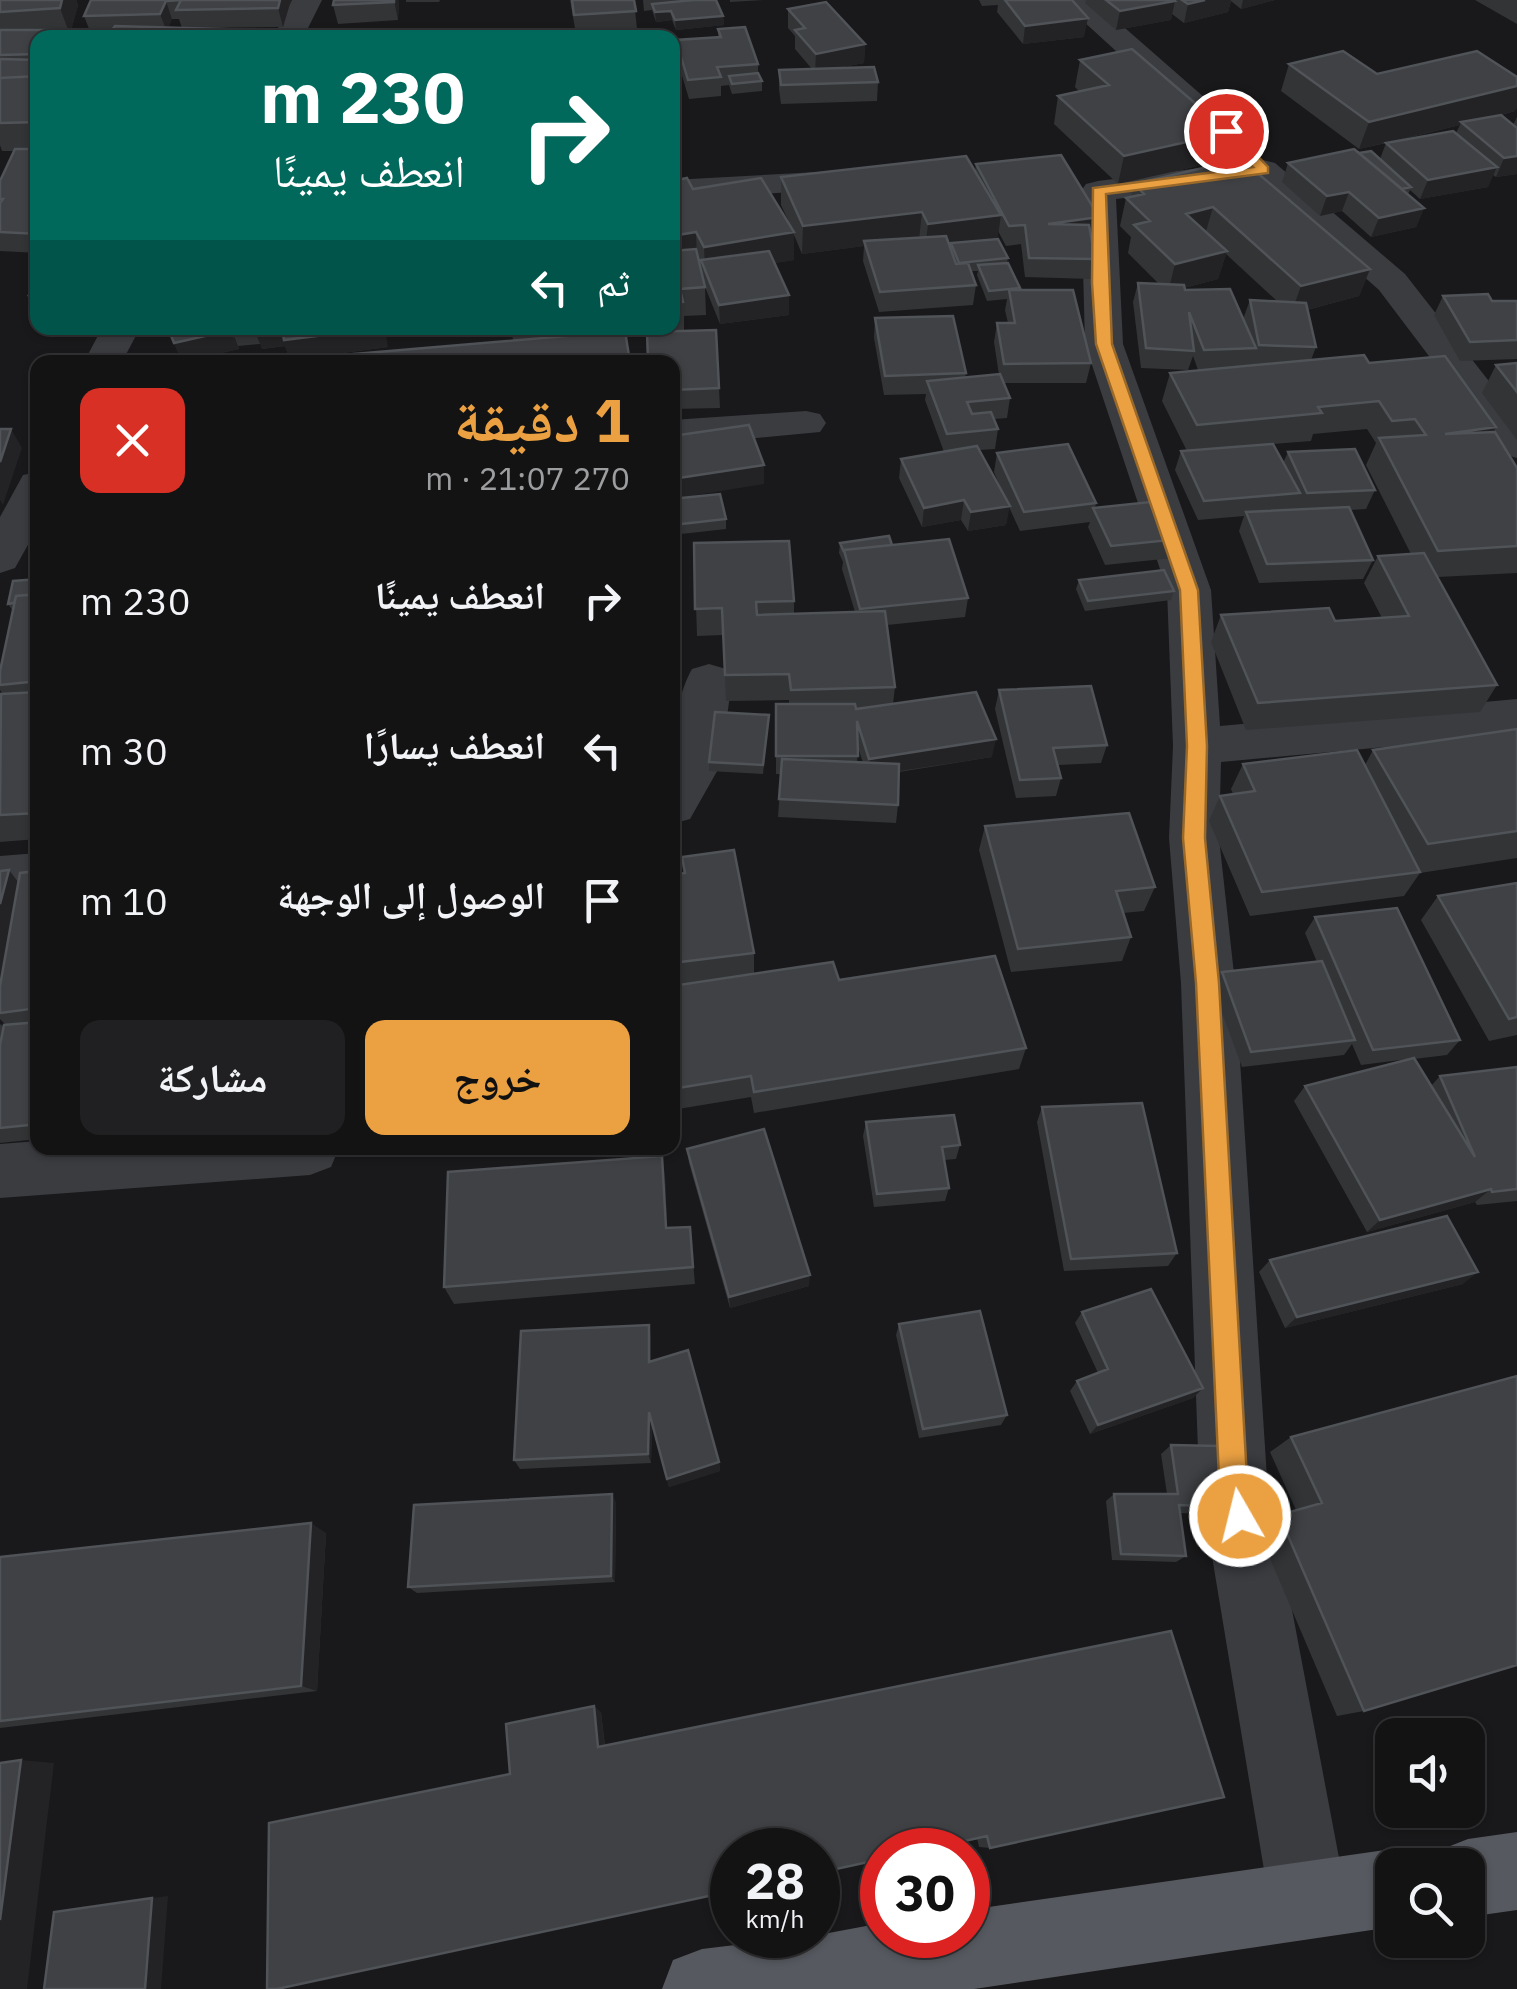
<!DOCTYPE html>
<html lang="ar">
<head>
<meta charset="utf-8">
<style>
	:root { --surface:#131314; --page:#202022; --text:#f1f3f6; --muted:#9d9ea0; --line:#323234; --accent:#eba142 }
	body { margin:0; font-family:"IBM Plex Sans","Noto Naskh Arabic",sans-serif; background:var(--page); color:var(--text); direction:rtl; height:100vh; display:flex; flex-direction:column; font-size:38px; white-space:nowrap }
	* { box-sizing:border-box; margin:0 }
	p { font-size:32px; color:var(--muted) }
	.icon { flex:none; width:55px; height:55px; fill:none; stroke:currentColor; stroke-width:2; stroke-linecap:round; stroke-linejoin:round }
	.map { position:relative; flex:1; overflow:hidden; direction:ltr }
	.panel { position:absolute; left:30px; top:355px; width:650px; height:800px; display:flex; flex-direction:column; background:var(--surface); border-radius:20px; box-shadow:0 2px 8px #0004,0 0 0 2px var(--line); direction:rtl }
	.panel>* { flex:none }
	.banner { position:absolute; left:30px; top:30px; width:650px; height:305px; border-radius:20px; box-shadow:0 2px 8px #0004,0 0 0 2px var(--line); direction:rtl; background:#00695c; color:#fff; overflow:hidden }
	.buttons { position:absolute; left:1375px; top:1718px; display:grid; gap:20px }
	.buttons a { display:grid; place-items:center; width:110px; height:110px; border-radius:20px; background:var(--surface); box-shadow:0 2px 8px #0004,0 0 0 2px var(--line); font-size:50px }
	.speed { position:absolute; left:710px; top:1828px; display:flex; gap:20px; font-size:50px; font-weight:700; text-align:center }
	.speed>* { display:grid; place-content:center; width:130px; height:130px; border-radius:50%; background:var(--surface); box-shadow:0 2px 8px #0004,0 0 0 2px var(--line); line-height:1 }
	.speed small { font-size:25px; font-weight:400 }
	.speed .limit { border:15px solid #d22; background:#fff; color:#111 }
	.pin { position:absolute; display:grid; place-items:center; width:85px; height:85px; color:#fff; margin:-42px; border:5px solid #fff; border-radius:50%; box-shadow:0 2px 10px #0007 }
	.me { position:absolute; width:110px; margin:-55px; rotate:352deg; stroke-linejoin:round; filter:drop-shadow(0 0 8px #0008) }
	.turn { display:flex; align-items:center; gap:35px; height:210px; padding:0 50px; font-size:45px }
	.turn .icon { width:130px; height:130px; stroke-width:2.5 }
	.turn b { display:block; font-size:70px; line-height:85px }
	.then { display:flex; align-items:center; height:95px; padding:0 50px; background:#0003; gap:20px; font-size:38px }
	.round { display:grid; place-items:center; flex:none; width:105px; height:105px; border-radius:20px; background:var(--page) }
	.headline { display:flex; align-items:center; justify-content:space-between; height:170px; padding:0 50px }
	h1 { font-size:60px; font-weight:700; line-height:75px; color:var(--accent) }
	.cta { display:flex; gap:20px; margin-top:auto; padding:20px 50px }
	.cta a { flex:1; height:115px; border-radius:20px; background:var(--accent); color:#111; font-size:40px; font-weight:700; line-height:115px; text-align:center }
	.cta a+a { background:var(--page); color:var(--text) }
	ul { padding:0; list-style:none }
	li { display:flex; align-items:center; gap:30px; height:150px; padding:0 50px }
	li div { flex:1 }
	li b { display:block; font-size:38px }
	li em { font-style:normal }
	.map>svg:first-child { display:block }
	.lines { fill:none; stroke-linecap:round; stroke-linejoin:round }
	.minor { fill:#3a3c40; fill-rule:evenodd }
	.major { fill:#56595f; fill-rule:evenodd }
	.wall { fill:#323436; fill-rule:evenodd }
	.shaded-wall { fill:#232325 }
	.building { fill:#3f4144; stroke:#505357; stroke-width:2.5 }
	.route { fill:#eba142; stroke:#99692b; stroke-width:2.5 }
</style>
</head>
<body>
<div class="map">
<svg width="1517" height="1989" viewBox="0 0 1517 1989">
	<rect width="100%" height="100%" fill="#19191b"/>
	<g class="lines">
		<path class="minor" d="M292,0H322L303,38H273Z
			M1060,0H1093L1253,140L1258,147L1253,154H1229Z
			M1263,160L1275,163L1405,274L1517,417V458L1503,454L1379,290L1256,181L1116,199L1123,344L1211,590L1220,726L1517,699V735L1221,762L1219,838L1235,983L1267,1478L1347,1900L1336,1928L1308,1939L1280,1928L1269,1900L1199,1478L1181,983L1169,838L1173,746L1167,590L1085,344L1081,191L1086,184L1098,181Z
			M854,170L866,173L871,180L866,187L672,200V180Z
			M102,328H140L122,362H84Z
			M806,411L820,414L826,423L820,432L672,446V420Z
			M38,472V527L15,568L0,573V517L23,475Z
			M709,664L726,669L732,681L720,766L690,819L672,824C672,776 668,712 692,669Z
			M38,853V895L0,898V856Z
			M38,1141V1148H339L331,1167L310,1175L0,1198V1144Z"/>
		<path class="major" d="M1517,1832V1910L1468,1917V1865H1434L1440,1850L1468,1839Z
			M1392,1849L1420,1860L1422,1865H1392V1927L974,1989H662L673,1960L702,1949L818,1935L882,1923V1935H968V1910Z"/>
	</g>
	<path class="wall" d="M0,0H76L78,5L71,30L38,38V253L0,251V181L14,151H2L0,145Z
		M91,0H291L283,27L197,28L254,30L256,38H106L109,34H91L84,16ZM172,19H179L182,28L168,27Z
		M334,0H399L398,20L338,24L333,5Z
		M406,0H440L439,2H406Z
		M570,0H634L637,29L576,34Z
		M643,0H716L723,16L724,25L676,30L672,20L656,22L652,10L644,11Z
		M730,0H764L730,2Z
		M979,0H1072L1084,37L1023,44L997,12L998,5L982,6Z
		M1086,0H1275L1241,9L1231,1L1228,12L1184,23L1172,14L1171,20L1116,30L1085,3Z
		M1475,0H1517V24Z
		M788,9L865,44L864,63L837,68L878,82L877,101L781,104L779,89V70L812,69L795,49V36L788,28Z
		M718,29L758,64V73L762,81V91L732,94L729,85L721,86V96L689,99L677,59L676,40L718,37Z
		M1080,60L1196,104L1240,130L1233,158L1118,184L1054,124L1058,96L1080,92L1075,87Z
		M1289,64L1377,74L1515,111L1498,116L1513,125L1517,117V174L1496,177L1493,175L1488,187L1420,199L1410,190L1408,194L1424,208L1416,227L1371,237L1342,211L1320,216L1282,182L1288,163L1359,153L1380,159L1386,143L1359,149L1281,91ZM1460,125L1456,133L1387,143Z
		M1241,159L1370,269L1359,296L1307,310L1316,347L1311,360L1369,363L1496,427L1494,432L1517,468V573L1438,577L1497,685L1480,712L1246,730L1211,642L1221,615L1335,621L1382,618L1364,583L1378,556L1411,554L1366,465L1376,443L1367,429L1313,434L1311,441L1273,444L1283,463L1288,452L1375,490L1366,509L1350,510L1373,560L1363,579L1259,583L1239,531L1244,516L1198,520L1175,470L1181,451H1187L1162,401L1170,373L1212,369L1198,370L1193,356L1188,370L1141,368L1133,302L1138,283L1159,284L1128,253L1131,237L1120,226L1126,198L1131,197L1134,184ZM1226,254L1277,301L1250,300L1243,319L1185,290L1184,288L1218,279Z
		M976,164L1099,217L1095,237H1091L1095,259L1091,279L1025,277L1021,244L1006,246L998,231L997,239L1008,258L1007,263L1020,288L1019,290L1091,363L1086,383H1004L1010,398L1007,418L994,419L998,429L995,449L979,450L1004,496L994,472L997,453L1096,503L1095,508L1180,539L1173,558L1105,565L1088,527L1090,522L1020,531L1009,507L1006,525L968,531L961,520L922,527L899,478L901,459L944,452L925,400L926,394L884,395L874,338L875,318L966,373L965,378L999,375L994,342L997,323H1008L1005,310L1007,299L987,301L977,275L978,271H971L976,285L973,305L879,312L863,261L864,246L802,254L794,235V260L774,263L789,295V315L720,324L705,287L706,315L684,316V330L664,332L719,388L720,408L672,409V362L647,333L290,359L285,346L262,349L260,342V344L238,346L239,349L182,362L168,328L234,335L233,328L388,347L298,359L513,340L511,328H672V181L789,222L781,205V177L975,171Z
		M38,283V305H34L29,295Z
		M1443,296L1492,301H1517V359L1460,361L1434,315Z
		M1517,363V440L1482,393L1496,365Z
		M672,499L726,519V529L672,535Z
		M694,543L794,601V614L855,612L842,569L843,562L839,553L840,543L892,545L968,598L965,617L887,625L895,687L893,704L992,757L899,772L898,805L896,823L778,817L781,774H776V704H789V700L726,701L723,635L697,636ZM858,747L863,763H857Z
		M38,579V839L0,842V697L3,694L0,690V671L13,611L8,604Z
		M1079,580L1174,591L1171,600L1085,611L1076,589Z
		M999,690L1107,745L1101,763L1058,765L1061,778L1056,796L1016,798L995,709Z
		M769,715L763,774L709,771V762Z
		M1517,729V858L1420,873L1404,896L1250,916L1209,821L1220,796L1233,794L1231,789L1243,764L1365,765L1373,750Z
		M985,826L1155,887L1144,911L1123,913L1131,937L1122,961L1011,972L979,850Z
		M682,857L754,953V974L839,980L1026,1048L1019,1069L754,1113L751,1097L672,1110V875L683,873Z
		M0,871L18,883L38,871V1139L0,1143V1024L4,1027L6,1025L0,1019Z
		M1517,883V1035L1489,1041L1421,920L1438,896Z
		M1315,917L1460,1040L1447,1055L1414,1059L1431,1086L1440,1076L1517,1067V1201L1477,1205L1475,1202L1367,1232L1294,1101L1305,1086L1408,1059L1361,1065L1352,1044L1344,1055L1242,1067L1213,988L1222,972L1317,962L1305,933Z
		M1042,1107L1177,1253L1168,1266L1064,1271L1037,1122Z
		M866,1122L960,1145L956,1159L944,1160L949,1188L945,1201L874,1207L863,1136Z
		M687,1149L809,1286L730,1308L689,1163Z
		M665,1175L667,1228L690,1227L695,1284L454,1304L444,1287Z
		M1270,1260L1463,1284L1285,1328L1259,1272Z
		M1082,1312L1203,1388L1193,1398L1090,1434L1070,1391L1077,1381L1098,1373L1075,1323Z
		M899,1324L1007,1415L1001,1425L919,1438L896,1335Z
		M651,1336V1361L719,1462L720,1471L669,1487L652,1421L651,1463L520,1469L514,1460Z
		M1517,1376L1364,1711L1337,1716L1257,1528L1279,1515L1296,1510L1270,1452L1291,1437Z
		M1171,1445L1229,1507L1218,1515L1180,1513L1186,1556L1176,1562L1112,1560L1106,1501L1114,1494H1167L1161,1454Z
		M616,1502L615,1582L417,1593L408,1587Z
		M326,1533L317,1691L0,1728V1557Z
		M1171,1631L990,1848L979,1847L977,1838L510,1774L601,1712L605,1746Z"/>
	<path class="shaded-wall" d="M62,0H76L78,5L70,35L60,8Z
		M280,0H291L283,27L278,8Z
		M394,0H399L398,20Z
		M1205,0H1231L1228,12L1184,23L1188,4Z
		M1243,0H1275L1241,9Z
		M166,1L172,19L167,32L160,14Z
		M1175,1L1171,20L1116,30L1120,11Z
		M671,11L672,20L656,22L655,12Z
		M723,16L724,25L676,30L675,20Z
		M1088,18L1084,37L1023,44L1025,26Z
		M865,44L864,63L815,72L816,54Z
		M1517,86V108L1515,111L1464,124L1461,122L1460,125L1359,149L1369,122Z
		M1240,130L1233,158L1118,184L1124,156Z
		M1517,156V174L1496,177L1504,158Z
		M1497,167L1488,187L1420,199L1428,180Z
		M1349,192L1342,211L1320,216L1327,196Z
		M1213,207L1205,235L1186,214Z
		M1424,208L1416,227L1371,237L1379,218Z
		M922,212L919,240L864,241V246L802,254L803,226Z
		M1001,215L997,243H951L950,248L925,251L928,224Z
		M1099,217L1095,237L1044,243L1048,224Z
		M696,232L697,260L672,265V236Z
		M794,232V260L707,275L705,269L704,247Z
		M1227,251L1218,279L1168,292L1175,264Z
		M1370,269L1359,296L1291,314L1301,286Z
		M789,295V315L720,324L719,305Z
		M256,328H385L388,347L290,360L285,346L262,349L256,334Z
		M232,330L239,349L182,362L174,343Z
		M1496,427L1482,455L1445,434Z
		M11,429L22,448L3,505L0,500V462Z
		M764,465V484L672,499V479Z
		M964,500L961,520L922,527L924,508Z
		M1010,506L1006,525L968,531L971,512Z
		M996,739L992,757L867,776L869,759Z
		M9,870L28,895L0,1010V904Z
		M662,1156L665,1175L668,1246L666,1228Z
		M1491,1189L1475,1202L1367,1232L1380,1220Z
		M1478,1272L1463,1284L1285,1328L1297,1317Z
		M810,1275L809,1286L730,1308L729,1297Z
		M649,1325L651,1336V1372L649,1362Z
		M1203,1388L1193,1398L1090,1434L1098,1425Z
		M649,1412L652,1421L651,1463L648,1454Z
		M719,1462L720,1471L669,1487L667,1479Z
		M612,1494L616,1502L615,1582L611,1576Z
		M311,1523L326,1533L317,1691L301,1686Z
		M594,1706L601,1712L605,1750L598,1747Z
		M21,1760L54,1763L27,1989H0V1920Z
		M168,1896L161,1989H145L152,1898Z"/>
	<path class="building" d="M0,0H62L60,8L0,12Z
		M91,0H280L278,8L176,10L181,0L166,1L160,14L84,16Z
		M334,0H394V2L333,5Z
		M572,0H634L636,11L574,15Z
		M694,0H716L723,16L675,20L671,11L655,12L652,4Z
		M1005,0H1072L1088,18L1025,26Z
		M1106,0H1174L1175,1L1120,11Z
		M1182,0H1205L1188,4Z
		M826,2L865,44L816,54L795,30L805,28L788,9Z
		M115,26L254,30L250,38H106Z
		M745,27L758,64L717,67L721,77L688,80L676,40L721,37L718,29Z
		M0,30H73L69,38H38V54L0,55Z
		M1132,49L1196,104L1206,101L1240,130L1124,156L1058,96L1109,85L1080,60Z
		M1343,51L1377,74L1477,51L1517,77V86L1369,122L1289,64Z
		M0,59L38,60V76L0,78Z
		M874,67L878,82L781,85L779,70Z
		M758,73L762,81L732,84L729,76Z
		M38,76V122L0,123V78Z
		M1501,115L1517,128V156L1504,158L1461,122Z
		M1453,131L1497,167L1428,180L1386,143Z
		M15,149H38V234L0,232V203L3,199H0V181Z
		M1354,149L1424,208L1379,218L1349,192L1327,196L1288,163Z
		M1371,151L1411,187L1402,189L1359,153Z
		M1061,155L1099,217L1048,224L1089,225L1095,259L1029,258L1025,225L1009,226L976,164Z
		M966,156L1001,215L928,224L922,212L803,226L781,177Z
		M1241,159L1370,269L1301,286L1213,207L1186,214L1227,251L1175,264L1134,225L1150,221L1126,198L1144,194L1134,184Z
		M687,178L693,189L761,178L794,232L704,247L696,232L672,236V181Z
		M946,236L956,264L968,263L976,285L880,292L864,241Z
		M998,239L1008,258L959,263L951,243Z
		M696,249L705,287L680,289L683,302L672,303V251Z
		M769,251L789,295L719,305L701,260Z
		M1008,263L1020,288L989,291L978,265Z
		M36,283H38V295H29Z
		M1138,283L1184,285L1185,290L1230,289L1256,348L1204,350L1189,312L1194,351L1146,348Z
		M1009,290H1073L1091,363L1004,364L997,323H1015Z
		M1488,294L1492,301H1517V340L1470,342L1443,296Z
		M1250,300L1306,303L1316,347L1259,345Z
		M953,316L966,373L885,376L875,318Z
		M168,328H231L232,330L174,343Z
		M233,328H255L256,334L234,336Z
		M282,328H380L284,340Z
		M716,330L719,388L672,390V362H648L647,332Z
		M625,331L630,362H284V360Z
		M1364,355L1369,363L1445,356L1496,427L1445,434L1495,432L1517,468V546L1438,551L1379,438L1426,435L1415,419L1392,421L1379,401L1318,407L1322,413L1197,425L1170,373Z
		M1517,363V392L1496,365Z
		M1000,374L1010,398L967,402L972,414L991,412L998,429L947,434L927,381Z
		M749,425L764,465L672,479V436Z
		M0,429H11L0,462Z
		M1068,444L1096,503L1024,512L997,453Z
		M1273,444L1300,493L1204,501L1181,451Z
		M977,446L1010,506L971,512L964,500L924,508L901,459Z
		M1355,449L1375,490L1307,493L1288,452Z
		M720,494L726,519L672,525V499Z
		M1160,501L1180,539L1111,546L1093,508Z
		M1349,507L1373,560L1267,564L1246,512Z
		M889,536L892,545L844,550V552L840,543Z
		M949,539L968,598L860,609L844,550Z
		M789,541L794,601L756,602L757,615L885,611L895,687L791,690L789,674L725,675L722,608L695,609L694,543Z
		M1424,553L1497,685L1258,703L1221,615L1329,608L1335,621L1409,616L1378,556Z
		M1164,570L1174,591L1088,601L1079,580Z
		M38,579V594L16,596L14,603L8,604L13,581Z
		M38,594V681L0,685V671L16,596Z
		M1091,686L1107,745L1053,748L1061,778L1020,780L999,690Z
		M38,692V813L0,815L1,694Z
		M976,692L996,739L869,759L857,721L858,756H776V704H855L856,709Z
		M715,712L769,715L763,765L709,762Z
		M1517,729V831L1428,844L1373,750Z
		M1357,750L1420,872L1262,892L1220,796L1255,791L1243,764Z
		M782,759L899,764L898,805L779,799Z
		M1129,813L1155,887L1116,891L1131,937L1018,949L985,826Z
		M734,850L754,953L672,963V875L685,873L682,857Z
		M9,870L0,904V871Z
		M38,871V1008L0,1013V986L20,873Z
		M1517,883V1017L1509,1019L1438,896Z
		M1397,908L1460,1040L1373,1050L1315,917Z
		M995,956L1026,1048L754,1092L751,1076L672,1089V986L833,962L839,980Z
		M1322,961L1355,1040L1251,1052L1222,972Z
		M38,1022V1124L0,1128V1045L4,1025Z
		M1414,1058L1475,1157L1440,1076L1517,1067V1189L1492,1192L1491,1189L1380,1220L1305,1086Z
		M1142,1103L1177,1253L1071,1259L1042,1107Z
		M954,1115L960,1145L942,1147L949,1188L877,1194L866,1122Z
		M764,1129L810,1275L729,1297L687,1149Z
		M662,1156L666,1228L690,1227L693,1267L444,1287L448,1172Z
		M1447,1216L1478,1272L1297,1317L1270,1260Z
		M1151,1289L1203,1388L1098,1425L1077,1381L1108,1369L1082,1312Z
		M980,1311L1007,1415L923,1429L899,1324Z
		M649,1325V1362L688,1350L719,1462L667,1479L649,1412L648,1454L514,1460L521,1331Z
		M1517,1376V1665L1364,1711L1279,1515L1322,1503L1291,1437Z
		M1171,1445L1219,1446L1229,1507L1179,1505L1186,1556L1121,1554L1114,1494H1178Z
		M612,1494L611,1576L408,1587L414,1505Z
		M311,1523L301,1686L0,1721V1557Z
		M1171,1631L1224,1797L990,1848L987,1836L924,1850H882V1859L818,1873V1850H732V1891L277,1989H267L269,1823L510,1774L506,1724L594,1706L598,1747Z
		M21,1760L0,1920V1763Z
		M152,1898L145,1989H44L54,1912Z"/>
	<path class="route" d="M1221,128H1231L1268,167V173L1106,194L1112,344L1198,590L1207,746L1205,838L1219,983L1247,1478L1254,1516L1250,1526L1240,1530L1230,1526L1219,1478L1196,983L1183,838L1187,746L1180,590L1096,344L1092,283L1093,188L1253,167L1221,134Z"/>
</svg>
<div class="buttons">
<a><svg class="icon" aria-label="sound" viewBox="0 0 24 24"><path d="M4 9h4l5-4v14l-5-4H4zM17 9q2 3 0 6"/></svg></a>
<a><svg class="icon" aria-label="search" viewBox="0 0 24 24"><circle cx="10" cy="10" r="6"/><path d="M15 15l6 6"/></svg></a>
</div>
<div class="speed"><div>28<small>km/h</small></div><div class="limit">30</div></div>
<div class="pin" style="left:1226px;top:131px;background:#d93025"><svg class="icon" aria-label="arrive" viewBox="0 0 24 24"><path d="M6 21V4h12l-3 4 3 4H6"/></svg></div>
<svg class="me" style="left:1240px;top:1516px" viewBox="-20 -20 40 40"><circle r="17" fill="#eba142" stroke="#fff" stroke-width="3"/><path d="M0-11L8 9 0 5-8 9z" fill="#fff"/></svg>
<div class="banner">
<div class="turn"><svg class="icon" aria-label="right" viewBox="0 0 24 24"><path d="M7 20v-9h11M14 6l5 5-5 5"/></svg><div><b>230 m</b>انعطف يمينًا</div></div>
<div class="then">ثم<svg class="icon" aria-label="left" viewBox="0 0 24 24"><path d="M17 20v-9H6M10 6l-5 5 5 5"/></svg></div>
</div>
<section class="panel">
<div class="headline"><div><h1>1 دقيقة</h1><p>270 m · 21:07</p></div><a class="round" style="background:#d93025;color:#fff"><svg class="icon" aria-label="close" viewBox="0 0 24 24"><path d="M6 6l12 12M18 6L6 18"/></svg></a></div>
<ul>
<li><svg class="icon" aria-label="right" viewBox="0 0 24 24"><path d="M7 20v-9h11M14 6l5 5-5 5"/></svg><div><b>انعطف يمينًا</b></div><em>230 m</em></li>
<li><svg class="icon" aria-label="left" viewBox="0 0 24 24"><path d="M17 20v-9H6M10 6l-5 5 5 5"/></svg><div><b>انعطف يسارًا</b></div><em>30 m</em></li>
<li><svg class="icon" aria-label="arrive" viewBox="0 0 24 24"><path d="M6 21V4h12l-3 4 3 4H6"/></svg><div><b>الوصول إلى الوجهة</b></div><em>10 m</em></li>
</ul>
<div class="cta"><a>خروج</a><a>مشاركة</a></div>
</section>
</div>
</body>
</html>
